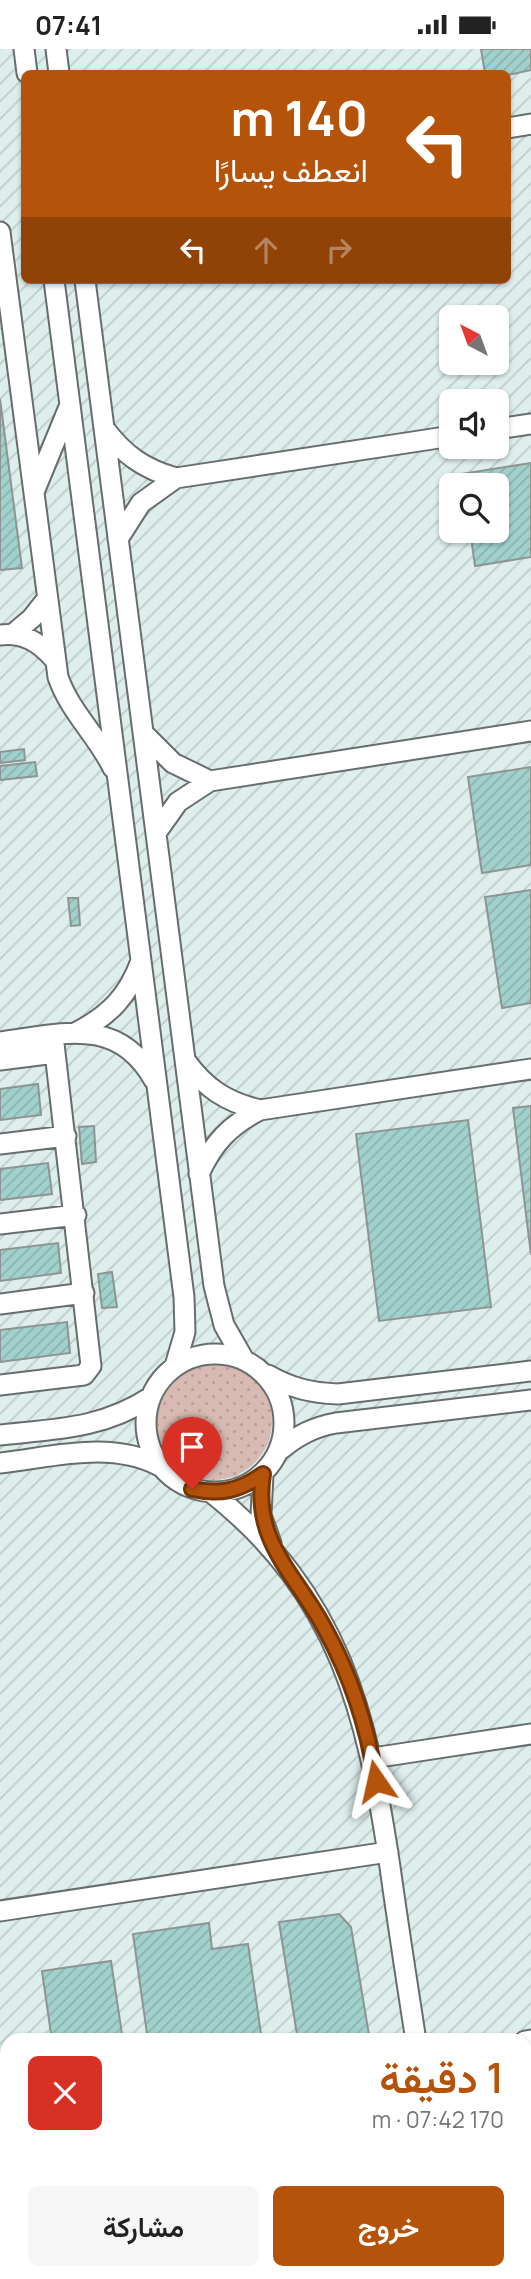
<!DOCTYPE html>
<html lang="ar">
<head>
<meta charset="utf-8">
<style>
	:root { --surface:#fff; --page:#f6f6f6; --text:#222; --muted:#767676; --accent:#b45309 }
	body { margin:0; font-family:Manrope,Vazirmatn,sans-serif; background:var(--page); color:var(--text); direction:rtl; height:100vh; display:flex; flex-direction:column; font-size:26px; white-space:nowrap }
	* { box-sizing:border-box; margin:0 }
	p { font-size:23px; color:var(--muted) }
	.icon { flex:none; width:38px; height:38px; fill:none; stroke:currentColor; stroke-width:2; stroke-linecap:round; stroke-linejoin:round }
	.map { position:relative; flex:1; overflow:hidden; direction:ltr }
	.panel { position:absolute; left:0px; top:1984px; width:532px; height:247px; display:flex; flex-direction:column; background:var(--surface); border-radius:21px 21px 0 0; box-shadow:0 2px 5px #0004; direction:rtl }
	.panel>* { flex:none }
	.top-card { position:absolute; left:21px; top:21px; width:490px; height:214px; border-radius:10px; box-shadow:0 2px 5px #0004; direction:rtl; background:#b45309; color:#fff; overflow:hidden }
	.needle { width:46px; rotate:319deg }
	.buttons { position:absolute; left:439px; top:256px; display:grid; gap:14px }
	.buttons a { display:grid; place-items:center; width:70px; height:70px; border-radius:10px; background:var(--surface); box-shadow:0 2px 5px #0004; font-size:35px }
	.pin { position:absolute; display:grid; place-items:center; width:60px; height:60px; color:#fff; margin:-72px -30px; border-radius:50% 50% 50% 0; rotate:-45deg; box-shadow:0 0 7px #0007 }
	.pin .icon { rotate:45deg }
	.me { position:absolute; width:77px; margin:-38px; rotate:349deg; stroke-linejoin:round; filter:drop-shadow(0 0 5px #0008) }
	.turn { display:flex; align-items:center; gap:24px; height:147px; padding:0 28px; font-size:32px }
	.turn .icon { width:91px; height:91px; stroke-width:2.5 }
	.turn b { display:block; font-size:49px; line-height:60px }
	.lanes { display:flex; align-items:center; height:66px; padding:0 28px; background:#0003; justify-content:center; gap:35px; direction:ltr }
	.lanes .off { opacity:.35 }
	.round { display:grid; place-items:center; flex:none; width:74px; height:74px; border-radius:10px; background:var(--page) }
	.headline { display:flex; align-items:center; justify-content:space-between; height:119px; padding:0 28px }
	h1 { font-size:42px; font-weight:600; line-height:52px; color:var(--accent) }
	.button { display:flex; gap:14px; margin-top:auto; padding:14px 28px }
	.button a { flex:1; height:80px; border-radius:10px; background:var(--accent); color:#fff; font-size:28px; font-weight:600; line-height:80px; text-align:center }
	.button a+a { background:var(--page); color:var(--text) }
	.status { display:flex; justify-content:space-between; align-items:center; height:49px; padding:0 35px; background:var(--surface); direction:ltr }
	.status svg { height:19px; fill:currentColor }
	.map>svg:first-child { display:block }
	.industrial { fill:url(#industrial-furrows); fill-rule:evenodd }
	.grass { fill:url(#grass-dots) }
	.building { fill:url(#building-hatch); stroke:#8e9494; stroke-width:2 }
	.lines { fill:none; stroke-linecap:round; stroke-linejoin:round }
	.minor-casing { stroke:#676d6c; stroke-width:23 }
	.minor { stroke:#fff; stroke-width:19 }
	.route-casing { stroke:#753606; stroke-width:18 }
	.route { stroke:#b45309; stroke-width:12 }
</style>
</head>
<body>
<div class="status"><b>07:41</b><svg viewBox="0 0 49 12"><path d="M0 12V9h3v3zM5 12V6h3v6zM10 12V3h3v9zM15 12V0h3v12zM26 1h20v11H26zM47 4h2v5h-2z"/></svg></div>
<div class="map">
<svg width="531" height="2230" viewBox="0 0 531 2230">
	<defs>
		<pattern id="industrial-furrows" width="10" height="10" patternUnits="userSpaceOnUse" patternTransform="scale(1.75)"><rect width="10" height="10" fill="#ddeeec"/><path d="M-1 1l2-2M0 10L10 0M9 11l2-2" fill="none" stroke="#bdccca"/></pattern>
		<pattern id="grass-dots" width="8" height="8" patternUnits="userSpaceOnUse" patternTransform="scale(1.75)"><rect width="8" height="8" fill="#d8bab2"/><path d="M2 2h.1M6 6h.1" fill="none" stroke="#b99f98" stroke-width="1.8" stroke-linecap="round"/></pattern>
		<pattern id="building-hatch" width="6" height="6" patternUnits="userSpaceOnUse" patternTransform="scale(1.75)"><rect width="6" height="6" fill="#a1d1cc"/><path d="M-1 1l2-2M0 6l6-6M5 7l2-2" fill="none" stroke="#8ab3ae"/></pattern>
	</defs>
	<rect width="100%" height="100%" fill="#f0f7f6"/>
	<path class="industrial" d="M0,0H531V2230H0ZM24,24H508V231H24ZM452,268H497V313H452ZM452,352H497V397H452ZM452,436H497V481H452ZM7,1992H525V2224H7Z"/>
	<path class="grass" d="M154 1372a59 59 0 1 1 118 0a59 59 0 1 1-118 0Z"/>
	<path class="building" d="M481,0H531V21L508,26L485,24Z
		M0,350L22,519L0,521Z
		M531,414V508L475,517L470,481H497V436H463L461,425Z
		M24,700L25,711L0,714V703Z
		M35,713L37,727L0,731V717Z
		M531,718V816L482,824L468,728Z
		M531,841V954L502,959L485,848Z
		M68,849H78L80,876L71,877Z
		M38,1035L41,1066L0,1071V1040Z
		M531,1057V1206L513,1059Z
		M468,1071L491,1258L379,1272L356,1085Z
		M94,1077L96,1113L82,1115L79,1078Z
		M48,1114L52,1145L0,1151V1120Z
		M58,1194L61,1224L0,1232V1201Z
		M112,1223L117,1258L102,1259L98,1225Z
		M67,1273L70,1304L0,1313V1281Z
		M339,1865L351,1878L370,1992H298L279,1873Z
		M209,1874L212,1900L248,1895L262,1992H148L133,1885Z
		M111,1912L123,1992H52L42,1922Z
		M531,2040V2131L525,2132V2041Z
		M531,2164V2230H495L494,2224H525V2165Z
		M0,2224H24L25,2230H0Z
		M82,2224H142L143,2230H83Z
		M188,2224H281L282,2230H189Z
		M313,2224H395L396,2230H313Z"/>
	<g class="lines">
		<g class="minor-casing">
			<path id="minor" d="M24,0L27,24
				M56,0L59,24
				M508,79L531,75
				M0,183L58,628C70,663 97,686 113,719
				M54,231L184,1248L185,1283L175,1317
				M85,231L214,1237L224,1276L244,1311
				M104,379C124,406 144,420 176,429
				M497,380L531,375
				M34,443L69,358
				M118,490L141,454L176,429L452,387
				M13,585L32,569L47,550
				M0,586C23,583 39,593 54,610
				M144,685L173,714L210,732
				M156,784L178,753L210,732L531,682
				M77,983C110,966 128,947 141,912
				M0,993C61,985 118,966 154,1031
				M0,1011L55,1004
				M185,1011C205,1039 226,1053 260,1061
				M0,1095L66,1087
				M199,1125C213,1094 230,1076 260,1061L531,1020
				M0,1175L76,1166
				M0,1255L84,1244
				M146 1374a69 69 0 1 1 138 0a69 69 0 1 1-138 0Z
				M268,1326C291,1339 311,1344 338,1345L531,1322
				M0,1336L84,1326L91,1317L53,986
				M0,1386C56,1380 102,1380 151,1348
				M280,1401C298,1386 314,1378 336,1374L531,1351
				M0,1414C53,1408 110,1391 160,1417
				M263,1425L261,1466L271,1494
				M212,1444C340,1546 367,1664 390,1818C398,1876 407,1934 416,1992
				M373,1709L531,1685
				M0,1862L388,1803
				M525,1992L531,1991
				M0,2170L7,2169
				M451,2224L452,2230"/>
		</g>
		<use href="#minor" class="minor"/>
	</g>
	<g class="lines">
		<g class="route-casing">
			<path id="route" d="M192,1440C220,1446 239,1442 263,1425C252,1493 296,1525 325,1580C351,1627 368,1680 376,1732"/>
		</g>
		<use href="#route" class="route"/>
	</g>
</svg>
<div class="buttons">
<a><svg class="needle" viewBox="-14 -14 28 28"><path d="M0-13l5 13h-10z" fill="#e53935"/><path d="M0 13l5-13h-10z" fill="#767676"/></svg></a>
<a><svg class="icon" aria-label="sound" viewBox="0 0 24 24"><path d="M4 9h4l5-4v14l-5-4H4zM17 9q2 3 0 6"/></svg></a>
<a><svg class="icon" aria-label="search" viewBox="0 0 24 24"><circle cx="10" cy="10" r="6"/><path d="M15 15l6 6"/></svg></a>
</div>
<div class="pin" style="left:192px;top:1440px;background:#d93025"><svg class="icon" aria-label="arrive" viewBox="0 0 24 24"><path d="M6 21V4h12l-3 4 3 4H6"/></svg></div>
<svg class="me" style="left:376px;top:1732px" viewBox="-20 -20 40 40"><path d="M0-17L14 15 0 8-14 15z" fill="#b45309" stroke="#fff" stroke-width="4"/></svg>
<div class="top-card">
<div class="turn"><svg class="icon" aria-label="left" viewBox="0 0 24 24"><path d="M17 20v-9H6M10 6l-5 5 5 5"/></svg><div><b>140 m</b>انعطف يسارًا</div></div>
<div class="lanes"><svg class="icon" aria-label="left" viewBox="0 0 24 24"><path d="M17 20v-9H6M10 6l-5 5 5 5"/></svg><svg class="icon off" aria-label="ahead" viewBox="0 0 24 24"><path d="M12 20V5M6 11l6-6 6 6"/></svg><svg class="icon off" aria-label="right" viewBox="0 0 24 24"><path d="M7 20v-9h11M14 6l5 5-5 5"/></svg></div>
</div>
<section class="panel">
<div class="headline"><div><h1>1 دقيقة</h1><p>170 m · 07:42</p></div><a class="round" style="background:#d93025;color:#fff"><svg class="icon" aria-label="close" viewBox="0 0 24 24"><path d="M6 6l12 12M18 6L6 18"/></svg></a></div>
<div class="button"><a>خروج</a><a>مشاركة</a></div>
</section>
</div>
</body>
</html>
